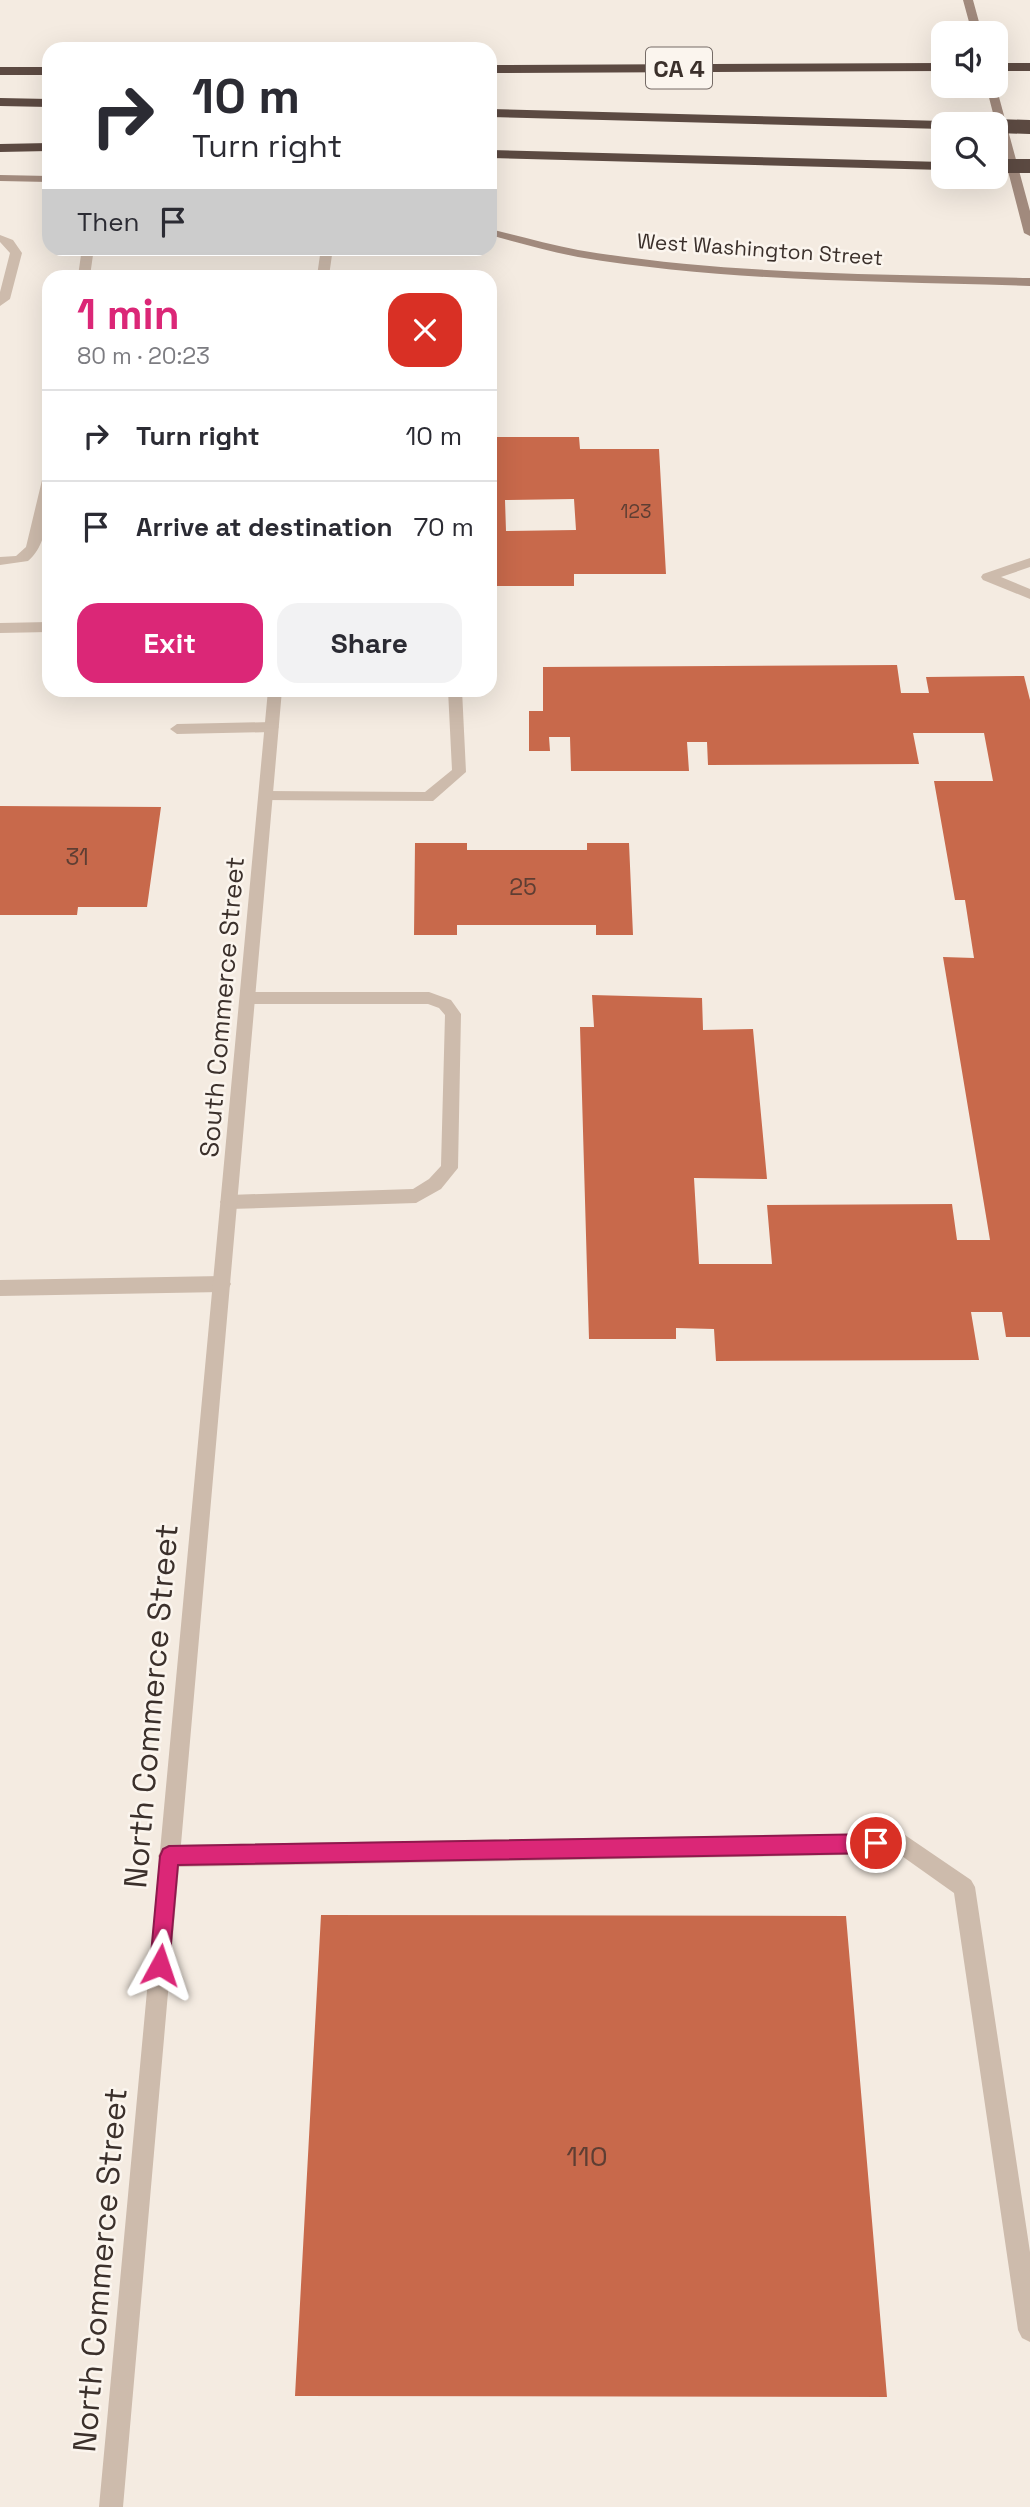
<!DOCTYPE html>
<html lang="en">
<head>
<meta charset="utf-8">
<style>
	:root { --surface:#fff; --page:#f2f2f3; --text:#2b2b33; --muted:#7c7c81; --line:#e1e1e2; --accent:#db2777 }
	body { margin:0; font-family:"Space Grotesk",sans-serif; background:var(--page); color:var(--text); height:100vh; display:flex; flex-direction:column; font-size:26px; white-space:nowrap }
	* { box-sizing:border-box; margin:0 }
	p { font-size:23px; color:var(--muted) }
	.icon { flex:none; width:38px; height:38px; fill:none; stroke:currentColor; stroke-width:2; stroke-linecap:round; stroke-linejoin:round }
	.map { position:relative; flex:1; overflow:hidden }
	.panel { position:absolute; left:42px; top:270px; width:455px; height:427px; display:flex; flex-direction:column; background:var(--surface); border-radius:21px; box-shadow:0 7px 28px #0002 }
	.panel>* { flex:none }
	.top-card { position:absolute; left:42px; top:42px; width:455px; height:214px; border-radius:21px; box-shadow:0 7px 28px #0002; background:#fff; color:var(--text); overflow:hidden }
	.controls { position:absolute; left:931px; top:21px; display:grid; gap:14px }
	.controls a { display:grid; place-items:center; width:77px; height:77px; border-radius:14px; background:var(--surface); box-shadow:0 7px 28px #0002; font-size:35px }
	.pin { position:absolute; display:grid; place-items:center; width:60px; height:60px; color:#fff; margin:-30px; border:4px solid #fff; border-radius:50%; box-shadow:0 2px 7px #0007 }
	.me { position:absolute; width:77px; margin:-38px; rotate:5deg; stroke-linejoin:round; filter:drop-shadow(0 0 5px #0008) }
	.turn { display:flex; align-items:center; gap:24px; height:147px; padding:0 35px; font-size:32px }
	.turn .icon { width:91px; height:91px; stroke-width:2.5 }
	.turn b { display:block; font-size:49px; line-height:60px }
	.then { display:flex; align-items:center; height:66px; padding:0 35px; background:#0003; gap:14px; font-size:26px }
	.round { display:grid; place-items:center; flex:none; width:74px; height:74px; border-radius:21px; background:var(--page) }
	.head { display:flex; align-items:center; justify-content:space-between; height:119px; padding:0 35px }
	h1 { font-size:42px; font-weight:800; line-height:52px; color:var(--accent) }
	.cta { display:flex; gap:14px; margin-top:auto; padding:14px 35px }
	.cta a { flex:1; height:80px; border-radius:21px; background:var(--accent); color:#fff; font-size:28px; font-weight:800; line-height:80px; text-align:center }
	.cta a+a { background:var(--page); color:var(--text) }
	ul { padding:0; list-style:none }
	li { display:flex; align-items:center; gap:21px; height:91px; padding:0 35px; border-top:2px solid var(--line) }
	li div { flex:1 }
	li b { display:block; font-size:26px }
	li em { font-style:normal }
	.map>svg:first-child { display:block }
	.building { fill:#c8694b; fill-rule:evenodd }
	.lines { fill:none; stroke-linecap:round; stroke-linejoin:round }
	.service { fill:#cdbbac; fill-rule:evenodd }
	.pedestrian { fill:#cdbbac; fill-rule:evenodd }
	.minor { fill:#cdbbac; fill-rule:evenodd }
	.secondary { fill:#a18a7d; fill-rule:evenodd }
	.motorway { fill:#5c4a42; fill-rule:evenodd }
	.motorway-bridge { stroke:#5c4a42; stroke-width:14 }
	.route { fill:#db2777; stroke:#8e194d; stroke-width:2 }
	.labels { text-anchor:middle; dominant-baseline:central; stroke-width:5; stroke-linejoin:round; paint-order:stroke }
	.far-number-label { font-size:19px; fill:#5e3e33 }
	.far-street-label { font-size:21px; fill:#3b302b; stroke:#fbf5ee }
	.number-label { font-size:23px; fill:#5e3e33 }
	.shield { fill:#fbf5ee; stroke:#756b66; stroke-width:2 }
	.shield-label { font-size:24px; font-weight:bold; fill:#3b302b }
	.street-label { font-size:26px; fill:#3b302b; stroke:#fbf5ee }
	.near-number-label { font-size:28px; fill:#5e3e33 }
	.near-street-label { font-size:32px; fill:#3b302b; stroke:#fbf5ee }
</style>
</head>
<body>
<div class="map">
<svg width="1030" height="2507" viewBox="0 0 1030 2507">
	<rect width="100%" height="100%" fill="#f4ebe1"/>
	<path class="building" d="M491,437H579L580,449H659L666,574H574V586H490ZM574,499L576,530L506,531L505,500Z
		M897,665L901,693H929L926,677L1024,676L1030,700V1337H1006L1002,1312H971L979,1360L716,1361L714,1329L676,1328V1339H589L580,1027H594L592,995L702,998L703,1030L753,1029L767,1179L694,1178L699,1264H772L767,1205L952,1204L957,1240H990L943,957L974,958L965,900H955L934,781H993L984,733H913L919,764L708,765L707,742H687L689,771H571L570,737H549L550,751H529V711H543V667Z
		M0,806L161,807L147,907H78L77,915H0Z
		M415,843H467V850H587V843H629L633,935H596V925H457V935H414Z
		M321,1915L846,1916L887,2397L295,2396Z"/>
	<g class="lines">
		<path class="service" d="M0,235L13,240L22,253L10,299L0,306V292L10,253L0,242Z
			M82,248H94L90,276H78Z
			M49,472C49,499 51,542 28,561L0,565V557L16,556L26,547L43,476Z
			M1030,558V567L1001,577L1030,589V599L983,580L981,577L983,574Z
			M448,690H462L466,772L433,801L261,800L259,796L261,792L266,791L425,792L452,770Z
			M272,722L279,727L272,732L177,734L170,729L177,724Z
			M248,992H429L451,1000L461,1014L458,1168L441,1189L416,1203L229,1209L223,1207L220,1202L223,1197L229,1195L413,1189L429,1179L441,1166L445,1015L439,1008L428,1004H248L240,998Z
			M902,1833L971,1880L975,1887L1030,2252V2342L1022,2338L1018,2330L954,1893L899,1854L169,1867L162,1863L158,1856L162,1849L169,1845Z"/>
		<path class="pedestrian" d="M222,1276L228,1279L231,1284L228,1289L222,1292L0,1296V1280Z"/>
		<path class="minor" d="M321,248H333L329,276H317Z
			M49,622V632L0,633V623Z
			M268,690H282L123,2507H99Z"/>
		<path class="secondary" d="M963,0H973L982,33H972Z
			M986,86H996L1030,211V236L1024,233Z
			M0,175L49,176V182L0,181Z
			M490,229C519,236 548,244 578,250C728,275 879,274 1030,278V286C879,281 727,282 578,257C548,251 519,243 490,235Z"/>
		<path class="motorway" d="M943,63V71L490,73V65Z
			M996,63H1030V71H996Z
			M0,67H49V75H0Z
			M0,98L49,99V107L0,106Z
			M490,109L943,121L949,124H943V129L490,117Z
			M49,143V151L0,152V144Z
			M490,150L943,162V170L490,158Z"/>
		<path class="motorway-bridge" d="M996,126L1030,127
			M996,166H1030"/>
	</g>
	<path class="route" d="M876,1834L883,1836L886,1843L883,1850L876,1853L178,1865L169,1965L167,1972L160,1974L153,1972L150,1965L160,1856L163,1849L169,1846Z"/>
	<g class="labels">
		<g class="far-number-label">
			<text x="636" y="511">123</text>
		</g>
		<g class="far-street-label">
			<text transform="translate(760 249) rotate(4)">West Washington Street</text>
		</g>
		<g class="number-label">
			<text x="77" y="857">31</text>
			<text x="523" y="887">25</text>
		</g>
		<rect class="shield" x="646" y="47.5" width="66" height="41" rx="5"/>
		<g class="shield-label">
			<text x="679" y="68">CA 4</text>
		</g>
		<g class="street-label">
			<text transform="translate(222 1007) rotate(-85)">South Commerce Street</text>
		</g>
		<g class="near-number-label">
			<text x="587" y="2156">110</text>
		</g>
		<g class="near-street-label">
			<text transform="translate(151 1706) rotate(-85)">North Commerce Street</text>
			<text transform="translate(100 2270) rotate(-85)">North Commerce Street</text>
		</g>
	</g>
</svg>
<div class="controls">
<a><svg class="icon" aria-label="sound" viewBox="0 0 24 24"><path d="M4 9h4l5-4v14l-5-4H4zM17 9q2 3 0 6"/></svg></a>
<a><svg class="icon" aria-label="search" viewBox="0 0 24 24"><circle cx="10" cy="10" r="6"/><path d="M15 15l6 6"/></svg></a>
</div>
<div class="pin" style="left:876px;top:1843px;background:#d93025"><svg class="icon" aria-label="arrive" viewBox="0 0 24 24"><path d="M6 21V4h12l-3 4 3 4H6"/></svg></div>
<svg class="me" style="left:160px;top:1965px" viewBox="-20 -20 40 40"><path d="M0-17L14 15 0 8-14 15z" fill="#db2777" stroke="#fff" stroke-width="4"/></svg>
<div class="top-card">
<div class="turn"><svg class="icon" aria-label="right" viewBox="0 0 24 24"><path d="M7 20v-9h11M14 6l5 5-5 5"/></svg><div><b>10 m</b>Turn right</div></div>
<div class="then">Then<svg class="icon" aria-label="arrive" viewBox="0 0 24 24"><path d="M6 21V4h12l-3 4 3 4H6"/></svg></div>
</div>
<section class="panel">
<div class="head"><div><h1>1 min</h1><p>80 m · 20:23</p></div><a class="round" style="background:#d93025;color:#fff"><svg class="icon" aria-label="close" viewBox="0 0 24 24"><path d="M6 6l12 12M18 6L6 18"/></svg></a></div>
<ul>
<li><svg class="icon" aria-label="right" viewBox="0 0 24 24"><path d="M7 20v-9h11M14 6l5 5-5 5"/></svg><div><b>Turn right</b></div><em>10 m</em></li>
<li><svg class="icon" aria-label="arrive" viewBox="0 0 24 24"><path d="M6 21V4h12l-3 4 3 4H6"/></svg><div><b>Arrive at destination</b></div><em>70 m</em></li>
</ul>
<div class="cta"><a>Exit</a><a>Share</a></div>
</section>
</div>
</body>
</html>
